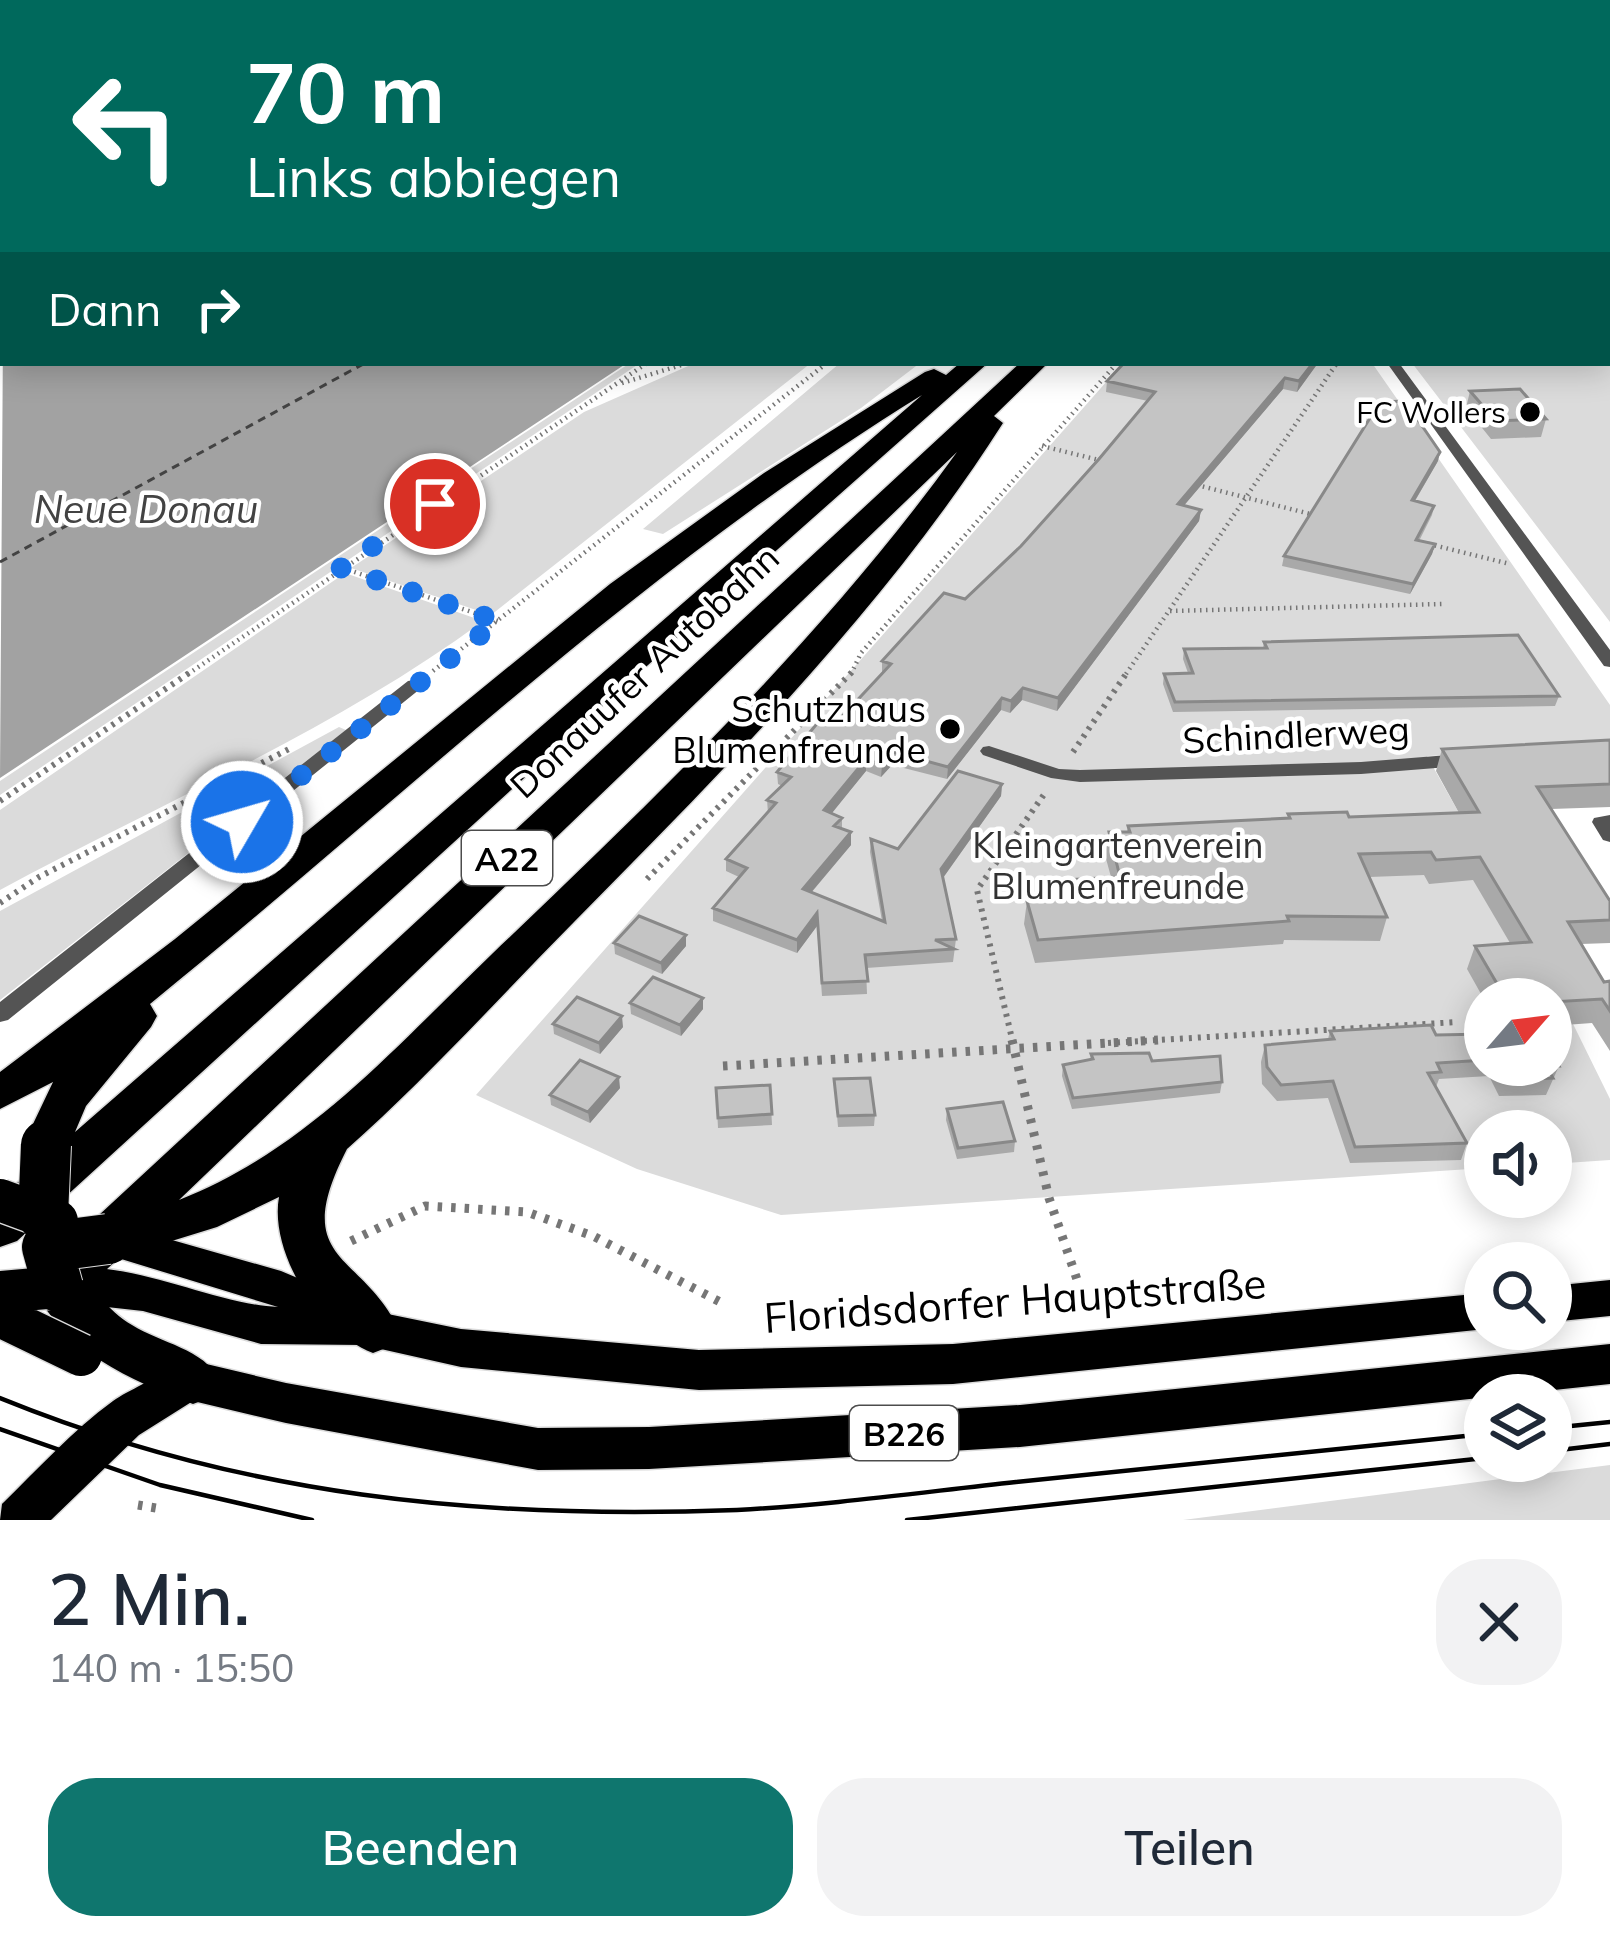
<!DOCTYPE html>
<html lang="de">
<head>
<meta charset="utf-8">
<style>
	:root { --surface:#fff; --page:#f2f2f3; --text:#1f2937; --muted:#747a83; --accent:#0f766e }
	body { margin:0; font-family:Mulish,sans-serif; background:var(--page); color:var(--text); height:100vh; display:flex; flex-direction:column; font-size:45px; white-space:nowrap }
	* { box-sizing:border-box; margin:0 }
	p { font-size:39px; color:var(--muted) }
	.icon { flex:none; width:66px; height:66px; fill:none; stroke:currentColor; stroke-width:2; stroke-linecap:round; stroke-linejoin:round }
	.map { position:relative; height:1520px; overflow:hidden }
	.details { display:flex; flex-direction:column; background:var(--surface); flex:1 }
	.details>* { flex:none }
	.banner { position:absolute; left:0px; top:0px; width:1611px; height:366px; box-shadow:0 6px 30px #0003; background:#00695c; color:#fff; overflow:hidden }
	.needle { width:78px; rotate:62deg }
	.tools { position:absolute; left:1464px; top:978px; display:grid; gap:24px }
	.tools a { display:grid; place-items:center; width:108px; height:108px; border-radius:50%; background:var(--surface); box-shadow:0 6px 30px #0003; font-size:60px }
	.pin { position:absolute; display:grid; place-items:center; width:102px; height:102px; color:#fff; margin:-51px; border:6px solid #fff; border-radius:50%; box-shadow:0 3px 12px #0007 }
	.me { position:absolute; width:132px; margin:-66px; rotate:52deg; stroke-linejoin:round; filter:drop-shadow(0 0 9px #0008) }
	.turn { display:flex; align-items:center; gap:42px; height:252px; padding:0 48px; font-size:54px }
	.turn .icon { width:156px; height:156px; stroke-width:2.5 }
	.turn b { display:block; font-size:84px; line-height:102px }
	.then { display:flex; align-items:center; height:114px; padding:0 48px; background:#0003; gap:24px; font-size:45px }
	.round { display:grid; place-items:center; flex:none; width:126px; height:126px; border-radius:48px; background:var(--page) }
	.overview { display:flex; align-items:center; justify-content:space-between; height:204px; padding:0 48px }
	h1 { font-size:72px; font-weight:600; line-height:90px }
	.button { display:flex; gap:24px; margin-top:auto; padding:24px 48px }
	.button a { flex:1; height:138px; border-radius:48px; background:var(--accent); color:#fff; font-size:48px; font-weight:600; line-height:138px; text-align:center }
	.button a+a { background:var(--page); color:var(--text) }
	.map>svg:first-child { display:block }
	.green { fill:#dbdbdb; fill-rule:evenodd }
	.water { fill:#a2a2a2 }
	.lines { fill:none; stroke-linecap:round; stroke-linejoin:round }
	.ferry { stroke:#434343; stroke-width:3; stroke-dasharray:8 6; stroke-linecap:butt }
	.primary-casing { stroke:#dbdbdb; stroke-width:3 }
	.motorway-casing { stroke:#dbdbdb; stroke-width:3 }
	.path-far3 { stroke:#767676; stroke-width:3; stroke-dasharray:1.5 3; stroke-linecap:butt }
	.path-far2 { stroke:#767676; stroke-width:4.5; stroke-dasharray:1.5 4.5; stroke-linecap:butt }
	.path-far1 { stroke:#767676; stroke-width:6; stroke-dasharray:3 6; stroke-linecap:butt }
	.path { stroke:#767676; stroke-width:9; stroke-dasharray:4.5 9; stroke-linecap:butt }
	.service { fill:#545454; fill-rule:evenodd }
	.primary { fill:#000; fill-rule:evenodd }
	.motorway { fill:#000; fill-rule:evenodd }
	.tram { stroke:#000; stroke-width:4.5 }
	.primary-bridge-casing { stroke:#dbdbdb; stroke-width:45; stroke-linecap:butt }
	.motorway-bridge-casing { stroke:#dbdbdb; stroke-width:52; stroke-linecap:butt }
	.primary-bridge { stroke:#000; stroke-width:42 }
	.motorway-bridge { stroke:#000; stroke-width:50 }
	.wall { fill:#a9a9a9 }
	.shaded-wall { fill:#898989 }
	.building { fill:#c4c4c4; stroke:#898989; stroke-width:3 }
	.route { stroke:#1a73e8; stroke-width:21; stroke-dasharray:0 37.8 }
	.poi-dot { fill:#000; stroke:#fff; stroke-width:4.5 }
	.labels { text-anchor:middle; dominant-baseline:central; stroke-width:9; stroke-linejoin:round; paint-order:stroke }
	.far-poi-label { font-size:30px; fill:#000; stroke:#fff; text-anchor:end }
	.shield { fill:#fff; stroke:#4c4c4c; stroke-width:3 }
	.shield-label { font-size:33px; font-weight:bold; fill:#000 }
	.street-label { font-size:36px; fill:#000; stroke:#fff }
	.poi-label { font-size:36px; fill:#000; stroke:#fff; text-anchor:end }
	.park-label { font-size:36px; fill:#323232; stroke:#fff }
	.water-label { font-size:39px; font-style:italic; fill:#434343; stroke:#fff }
	.near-street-label { font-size:42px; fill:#000; stroke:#fff }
</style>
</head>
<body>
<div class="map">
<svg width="1610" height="1520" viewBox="0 0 1610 1520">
	<rect width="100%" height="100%" fill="#fff"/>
	<path class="green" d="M150,0H721L140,3Z
		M1608,5H1610V622L1412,363H1608Z
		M630,363H640L0,795V781Z
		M695,363H811L491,615L351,568L584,412Z
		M840,363H920L861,408L663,534L643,529Z
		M1123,363H1372L1610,705V749L1427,756L1543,963L1610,1099V1160L1551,1164V1131H1485V1168L781,1215L637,1169L476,1095ZM1485,999H1551V1065H1485Z
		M345,573L483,621C335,730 161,803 0,890V810Z
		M339,727L346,730L0,1000V911Z
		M1610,1465V1520H1183Z"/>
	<path class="water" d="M721,0H1170L714,3Z
		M3,333V363H627L0,778Z"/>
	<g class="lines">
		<path class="ferry" d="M965,3L970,0
			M0,562L365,363"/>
		<g class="primary-casing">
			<path id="primary" d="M109,1222L281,1271L378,1312L461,1329L699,1350L953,1344L1485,1293L1486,1329L953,1384L699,1390L461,1367L363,1345L261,1344L143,1311L43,1300L37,1287L43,1274C113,1249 207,1304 278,1307L95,1251L89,1239L95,1227Z
				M1610,1280V1316L1551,1322V1286Z
				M1610,1344V1384L1020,1447L649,1469L538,1470L286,1423L193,1401L139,1435L51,1520H0L2,1504C38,1469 72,1431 113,1401C128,1390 158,1380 165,1364L181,1358L286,1383L538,1428L649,1427L1020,1405Z"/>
		</g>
		<g class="motorway-casing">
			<path id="motorway" d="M1346,0H1365L1344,3Z
				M1399,0H1416L1397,3Z
				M1437,0H1455L1435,3Z
				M960,363H988L682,634L17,1241L0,1247V1198L41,1162L30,1158L23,1145L53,1082L0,1109V1072L175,939L610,584L764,473L925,372L934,369L946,375ZM922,395L75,1132L86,1106L151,1027L157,1016L150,1004C405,797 641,568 922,395Z
				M1020,363H1048L994,416L1003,423C886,607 726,768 574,922C499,998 426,1079 347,1149C288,1264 361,1250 399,1330L391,1346L373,1353C320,1333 269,1253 279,1197L217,1227L120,1257L106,1270L89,1276L72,1270L64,1255L72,1240ZM957,452C824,637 655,798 492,954C395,1047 307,1150 179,1200Z
				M58,1265C87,1276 104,1309 132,1325C160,1343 205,1349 219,1380L212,1397L193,1404C129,1380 64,1351 33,1287L40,1272Z"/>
		</g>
		<path class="path-far3" d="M162,3L172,0
			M252,3L264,0
			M494,3L505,0
			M668,3L676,0
			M1183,3L1187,0
			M1246,3L1250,0"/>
		<path class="path-far2" d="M622,383L688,363
			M1042,446L1103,461
			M1197,485L1318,516
			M1429,544L1510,564
			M343,568L498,621
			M1170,611L1442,604
			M433,671L827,363
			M188,674L647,363
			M851,674L861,653L1117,363
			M1126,674L1337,363"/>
		<path class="path-far1" d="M1073,752L1128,671
			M0,801L192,671
			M647,879L853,671
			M0,903L39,877L289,749
			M1013,1043L977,890L1045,793
			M1108,1043L1458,1022"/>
		<path class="path" d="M1012,1040L1049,1198L1083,1297
			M723,1066L1158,1040
			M351,1241L425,1206L527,1212L593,1236L724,1304
			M138,1505L156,1508"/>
		<path class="service" d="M1610,0V5L1604,3Z
			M1387,363H1399L1610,650V667L1604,666Z
			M414,680L422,685L420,689L8,1020L0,1022V1002L408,681Z
			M989,746L1059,769L1080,770L1361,762L1461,754L1470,760L1461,766L1361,774L1080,782L1051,778L983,755L980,751L983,747Z
			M1610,815V842L1603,840L1592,822L1594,818Z"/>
		<use href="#primary" class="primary"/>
		<use href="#motorway" class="motorway"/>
		<path class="tram" d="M0,1398C241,1496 478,1520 737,1510C830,1505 923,1492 1016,1482C1173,1466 1329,1450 1485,1434
			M1551,1428L1610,1422
			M0,1429L160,1485L312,1520
			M1551,1451L1610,1444
			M907,1520L1485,1458"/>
		<g class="primary-bridge-casing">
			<path id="primary-bridge" d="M0,1200L57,1221
				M0,1292L58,1287
				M0,1316L81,1355"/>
		</g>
		<g class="motorway-bridge-casing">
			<path id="motorway-bridge" d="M43,1216L46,1145
				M58,1287L47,1247L108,1239"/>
		</g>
		<use href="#primary-bridge" class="primary-bridge"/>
		<use href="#motorway-bridge" class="motorway-bridge"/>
	</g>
	<path class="wall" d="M1124,363H1318L1297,392L1283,389L1184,505L1201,510L1199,521L1057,711L1022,700L1010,713L1001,710L947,779L892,765L881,777L866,771L831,813L842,818V829L851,832V845L811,893L882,921L870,852L871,839L898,849L1002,784L1001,796L943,878L956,939L953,962L866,968L867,994L822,996L817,926L797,953L713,921V908L739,877L726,871V859L768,813L767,800L782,786L778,784L777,772L835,724L882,673V661L965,599L1021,546L1148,401L1106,392L1107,381Z
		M1470,391L1546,419L1541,437L1491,439L1466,408Z
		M1438,461L1415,501L1434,506L1432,515L1419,541L1435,544L1432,554L1410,594L1282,566L1284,556Z
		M1264,642L1559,696L1555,706L1173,712L1163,684L1164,674L1188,673L1183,659L1184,649L1263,648Z
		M1610,740V807L1551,809L1610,901V943L1581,944L1604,982L1610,981V1051L1592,1023L1551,1026V999H1485V1001L1467,969L1475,946L1510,943L1473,880L1429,884L1424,875L1369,877L1387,917L1380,941L1284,940L1283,944L1035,963L1024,924L1027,901L1064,894L1065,880L1111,877L1105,855L1109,832H1127L1128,826L1288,818V814L1349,817L1459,813L1436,771L1442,749Z
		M686,935V946L662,974L615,954L614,943Z
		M630,1003L703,1009L681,1036L631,1014Z
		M553,1024L623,1027L600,1054L554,1034Z
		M1330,1031L1436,1035L1485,1034V1065L1559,1066L1546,1095L1499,1096L1489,1076L1439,1079L1436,1087L1467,1143L1461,1160L1350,1163L1328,1098L1277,1101L1262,1084L1261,1062L1265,1045L1328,1039Z
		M1091,1054L1152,1061L1222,1082L1220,1093L1072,1109L1062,1076L1063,1065L1090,1060Z
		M834,1079L875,1115L874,1126L838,1127Z
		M770,1085L772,1125L718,1128L716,1088Z
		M620,1088L590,1123L551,1105L550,1095Z
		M947,1109L1015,1141L1014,1152L957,1159L946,1120Z"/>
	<path class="shaded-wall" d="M1313,363H1318L1297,392L1299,381Z
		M1285,378L1283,389L1176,515L1178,504Z
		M1440,452L1438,461L1410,509L1412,500Z
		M1201,510L1199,521L1057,711L1058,698Z
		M1435,544L1432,554L1410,594L1413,584Z
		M1023,688L1022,700L1010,713L1011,701Z
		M1002,698L1001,710L947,779L948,767Z
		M893,752L892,765L881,777L882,765Z
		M866,759V771L824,823V810Z
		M1002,784L1001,796L940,882L941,869Z
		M851,832V845L803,902V889Z
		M817,913V926L797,953V940Z
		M686,935V946L662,974L661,963Z
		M703,998V1009L681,1036L680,1025Z
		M622,1016L623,1027L600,1054L599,1043Z
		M619,1077L620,1088L590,1123L588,1112Z"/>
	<path class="building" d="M1608,83H1610V233L1608,232Z
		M1124,363H1313L1299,381L1285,378L1178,504L1201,510L1058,698L1023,688L1011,701L1002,698L948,767L893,752L882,765L866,759L824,810L842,818L834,826L851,832L803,889L885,922L871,839L898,849L958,771L1002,784L941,869L956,939L935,940L954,949L865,955L868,981L822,983L817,913L797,940L713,908L747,868L726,859L776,803L767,800L791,777L777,772L820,720L835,724L891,664L882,661L944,593L965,599L1021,546L1099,459L1155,392L1107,381Z
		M1520,389L1546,419L1496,421L1470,391Z
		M1405,401L1440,452L1412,500L1434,506L1416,540L1435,544L1413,584L1284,556L1380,402Z
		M1518,635L1559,696L1175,702L1164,674L1193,673L1184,649L1267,648L1264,642Z
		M1610,740V784L1537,787L1610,901V920L1568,922L1604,982L1610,981V1011L1602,999L1551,1002V999H1506L1475,946L1531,942L1480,857L1436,860L1431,852L1359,854L1387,917L1287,916L1289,921L1038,940L1027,901L1069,893L1065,880L1120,877L1109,832H1130L1128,826L1290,818L1288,814L1347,812L1349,817L1479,812L1442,749Z
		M639,916L686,935L661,963L614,943Z
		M653,977L703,998L680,1025L630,1003Z
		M577,997L622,1016L599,1043L553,1024Z
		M1431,1025L1436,1035L1485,1034V1060L1437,1063L1441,1072L1428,1073L1467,1143L1355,1147L1333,1081L1281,1085L1267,1067L1265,1045L1334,1039L1330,1031Z
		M1551,1051L1559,1066H1546L1553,1078L1505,1080L1498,1065H1551Z
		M1149,1053L1152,1061L1220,1056L1222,1082L1073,1098L1063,1065L1093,1059L1091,1054Z
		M580,1060L619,1077L588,1112L550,1095Z
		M870,1078L875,1115L838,1116L834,1079Z
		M770,1085L772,1114L718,1118L716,1088Z
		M1003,1102L1015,1141L958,1148L947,1109Z"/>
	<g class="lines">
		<path class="route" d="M242,822L498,621L341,568L435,504"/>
	</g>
	<g class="poi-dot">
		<circle cx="1530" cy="412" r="12"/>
		<circle cx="950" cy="729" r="12"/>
	</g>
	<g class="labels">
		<g class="far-poi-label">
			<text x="1506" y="412">FC Wollers</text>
		</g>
		<g class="shield">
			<rect x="462" y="831" width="90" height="54" rx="9"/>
			<rect x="850" y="1406" width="108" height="54" rx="9"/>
		</g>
		<g class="shield-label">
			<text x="507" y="858">A22</text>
			<text x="904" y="1433">B226</text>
		</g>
		<g class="street-label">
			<text transform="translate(644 671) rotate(-43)">Donauufer Autobahn</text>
			<text transform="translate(1296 734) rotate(-3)">Schindlerweg</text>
		</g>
		<g class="poi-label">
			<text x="926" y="708">Schutzhaus<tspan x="926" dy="41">Blumenfreunde</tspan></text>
		</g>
		<g class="park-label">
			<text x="1118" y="844">Kleingartenverein<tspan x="1118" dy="41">Blumenfreunde</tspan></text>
		</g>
		<g class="water-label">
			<text x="146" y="508">Neue Donau</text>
		</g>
		<g class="near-street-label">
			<text transform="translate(1015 1300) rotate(-4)">Floridsdorfer Hauptstraße</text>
		</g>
	</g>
</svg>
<div class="tools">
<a><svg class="needle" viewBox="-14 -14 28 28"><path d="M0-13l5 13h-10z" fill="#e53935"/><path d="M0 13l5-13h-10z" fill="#747a83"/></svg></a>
<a><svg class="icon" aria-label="sound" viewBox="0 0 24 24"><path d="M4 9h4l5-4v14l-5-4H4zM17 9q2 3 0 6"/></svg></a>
<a><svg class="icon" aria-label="search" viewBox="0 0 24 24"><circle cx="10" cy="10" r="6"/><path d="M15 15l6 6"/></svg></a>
<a><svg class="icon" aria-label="layers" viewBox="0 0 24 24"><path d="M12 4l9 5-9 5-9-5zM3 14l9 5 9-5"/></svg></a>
</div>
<div class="pin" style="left:435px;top:504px;background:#d93025"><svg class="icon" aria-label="arrive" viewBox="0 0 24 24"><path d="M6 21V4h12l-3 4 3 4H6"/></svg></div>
<svg class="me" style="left:242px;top:822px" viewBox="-20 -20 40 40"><circle r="17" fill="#1a73e8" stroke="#fff" stroke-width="3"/><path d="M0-11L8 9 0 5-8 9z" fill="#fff"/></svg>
<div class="banner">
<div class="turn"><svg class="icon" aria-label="left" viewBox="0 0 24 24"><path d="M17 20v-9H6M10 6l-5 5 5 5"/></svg><div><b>70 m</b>Links abbiegen</div></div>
<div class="then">Dann<svg class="icon" aria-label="right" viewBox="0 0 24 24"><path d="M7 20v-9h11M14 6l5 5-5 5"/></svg></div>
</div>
</div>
<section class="details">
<div class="overview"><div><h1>2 Min.</h1><p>140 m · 15:50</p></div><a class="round"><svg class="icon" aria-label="close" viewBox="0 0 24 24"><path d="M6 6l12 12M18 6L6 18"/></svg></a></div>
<div class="button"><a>Beenden</a><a>Teilen</a></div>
</section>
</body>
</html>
